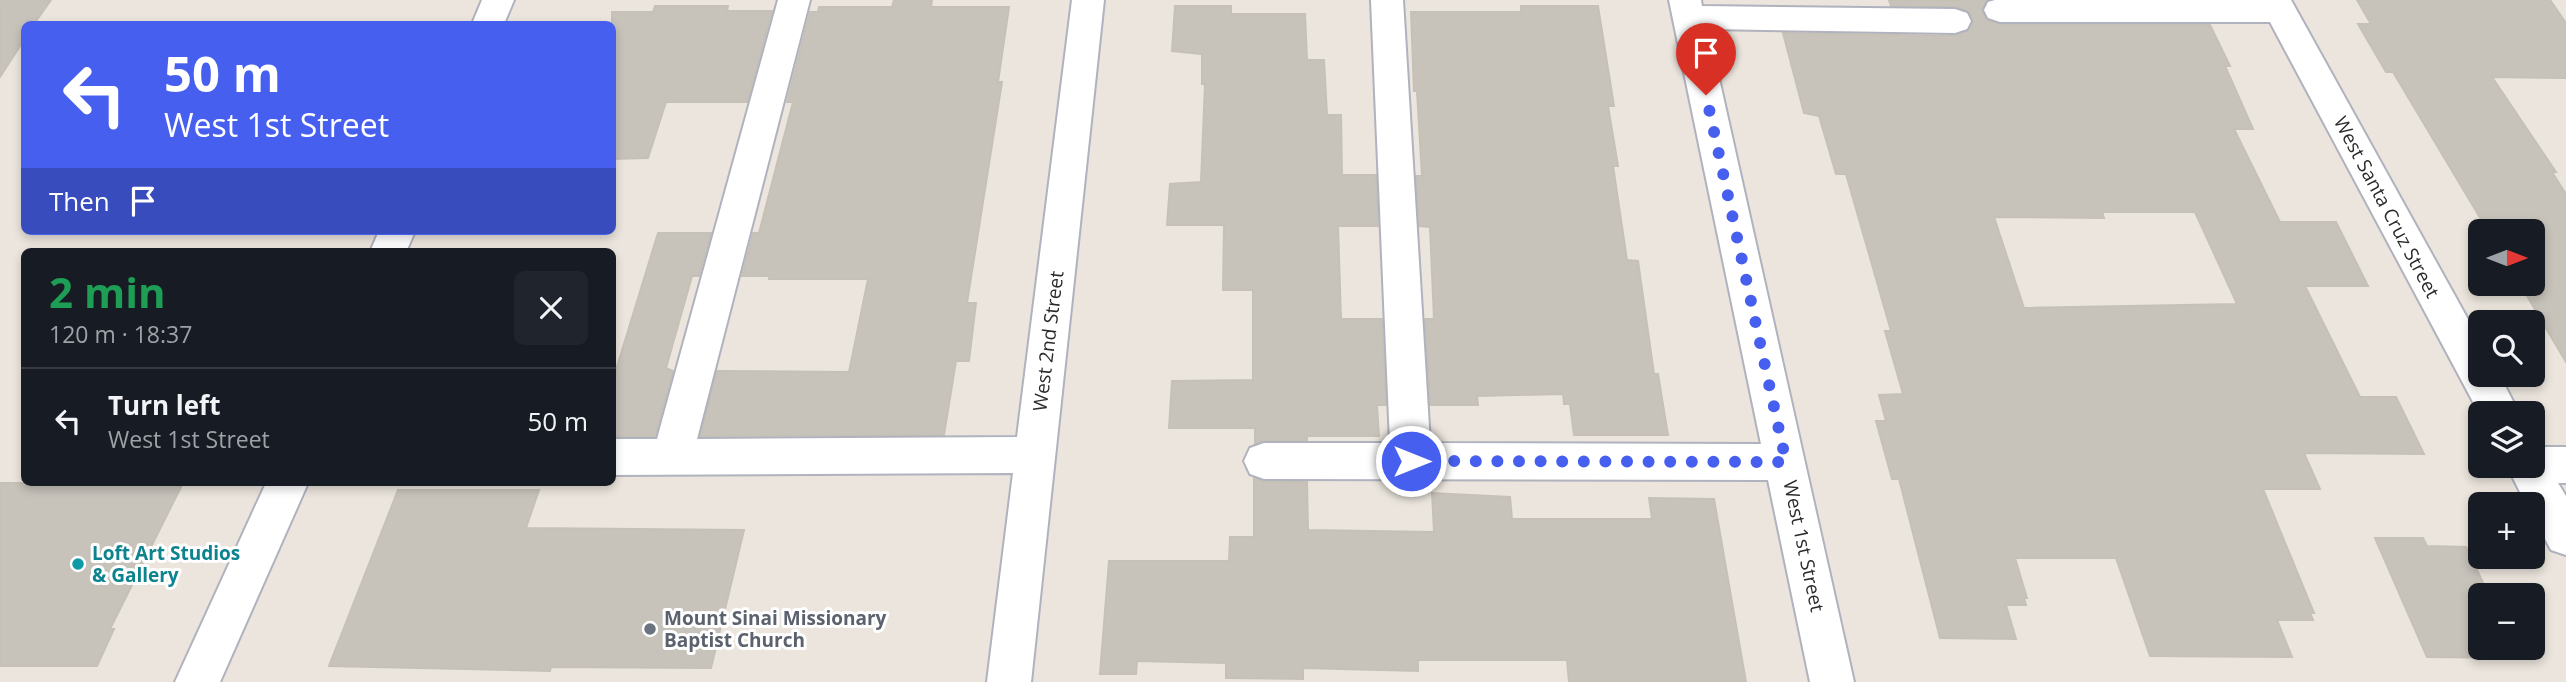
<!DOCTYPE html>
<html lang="en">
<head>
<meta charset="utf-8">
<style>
	:root { --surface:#171b24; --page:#20242c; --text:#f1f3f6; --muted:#9ea1a6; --line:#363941 }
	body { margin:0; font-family:"Open Sans",sans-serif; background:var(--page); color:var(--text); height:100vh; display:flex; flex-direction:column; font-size:26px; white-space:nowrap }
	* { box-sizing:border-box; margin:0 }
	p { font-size:23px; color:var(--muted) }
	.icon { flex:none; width:38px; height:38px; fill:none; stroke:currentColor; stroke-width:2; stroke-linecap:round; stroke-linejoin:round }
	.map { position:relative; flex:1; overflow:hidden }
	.drawer { position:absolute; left:21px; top:248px; width:595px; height:238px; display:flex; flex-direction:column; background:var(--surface); border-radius:10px; box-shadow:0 4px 10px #0003 }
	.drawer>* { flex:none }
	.hud { position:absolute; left:21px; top:21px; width:595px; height:214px; border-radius:10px; box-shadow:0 4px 10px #0003; background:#475fee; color:#fff; overflow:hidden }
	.needle { width:46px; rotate:90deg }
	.tools { position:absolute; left:2468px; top:219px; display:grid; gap:14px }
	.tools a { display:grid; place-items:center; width:77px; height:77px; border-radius:10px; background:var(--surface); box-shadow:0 4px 10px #0003; font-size:35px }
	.pin { position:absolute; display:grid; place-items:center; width:60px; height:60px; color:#fff; margin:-72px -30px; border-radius:50% 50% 50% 0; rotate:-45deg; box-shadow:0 0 7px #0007 }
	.pin .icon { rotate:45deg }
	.me { position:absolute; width:77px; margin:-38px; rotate:90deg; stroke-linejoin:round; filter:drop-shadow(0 0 5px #0008) }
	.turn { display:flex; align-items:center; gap:24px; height:147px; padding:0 28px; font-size:32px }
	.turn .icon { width:91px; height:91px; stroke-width:2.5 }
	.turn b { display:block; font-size:49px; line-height:60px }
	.then { display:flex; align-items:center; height:66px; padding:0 28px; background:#0003; gap:14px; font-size:26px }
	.round { display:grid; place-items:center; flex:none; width:74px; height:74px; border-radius:10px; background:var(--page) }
	.summary { display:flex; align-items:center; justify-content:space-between; height:119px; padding:0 28px }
	h1 { font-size:42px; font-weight:700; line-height:52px; color:#1e9e55 }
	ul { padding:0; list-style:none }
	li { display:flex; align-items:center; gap:21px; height:105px; padding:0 28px; border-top:2px solid var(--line) }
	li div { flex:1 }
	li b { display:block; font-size:26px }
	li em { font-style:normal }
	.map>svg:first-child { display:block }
	.building { fill:#c7c3bb; stroke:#c6c1b6; stroke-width:2; fill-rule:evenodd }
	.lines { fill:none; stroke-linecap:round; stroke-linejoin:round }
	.minor-casing { stroke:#b0b2bd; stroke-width:4 }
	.minor { fill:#fff; fill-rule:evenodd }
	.route { stroke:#475fee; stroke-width:12; stroke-dasharray:0 21.6 }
	.culture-dot { fill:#0f9aa8; stroke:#fff; stroke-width:2.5 }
	.worship-dot { fill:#6b7280; stroke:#fff; stroke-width:2.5 }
	.labels { text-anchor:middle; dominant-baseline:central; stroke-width:6; stroke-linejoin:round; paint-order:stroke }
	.street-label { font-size:19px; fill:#2a2a2a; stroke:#fff }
	.culture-label { font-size:19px; font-weight:bold; fill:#0d838f; stroke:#fff; text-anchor:start }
	.worship-label { font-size:19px; font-weight:bold; fill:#5b616d; stroke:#fff; text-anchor:start }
</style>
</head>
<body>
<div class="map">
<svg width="2566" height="682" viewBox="0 0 2566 682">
	<rect width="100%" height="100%" fill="#ebe5dd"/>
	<path class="building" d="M0,0H51L34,24H24V40L0,77Z
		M894,0H932L931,7H1009L998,82H1002L967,303H976L969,361H956L944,435L700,436L717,371L849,372L868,279H769L770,276H742L753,233H759L793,102H787L810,12H818L819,7H892Z
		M1889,0H1987L1982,9L1986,19L2000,25H2210L2230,66H2225L2253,129H2234L2280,222H2336L2368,286H2305L2360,397H2396L2424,454L2304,453L2320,489H2263L2314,613H2310L2313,620H2277L2292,657L2150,656L2116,558H2015L2027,598H2024L2026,605H2006L2016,639L1940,638L1899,479H1892L1876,421H1886L1879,395L1903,394L1885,331H1891L1846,174H1836L1819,116L1804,113L1783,33L1955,36L1968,31L1973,22L1969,12L1956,7L1891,6ZM2102,212H2195L2237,304L2024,308L1994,217L2104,218Z
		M2357,0H2550L2566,23V78L2492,77L2556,172H2552L2566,194V362L2520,284H2532V231H2488L2393,72H2386L2358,24H2371Z
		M655,6H728L727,11H772L747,102H666L648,158L612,159V12H653Z
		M1175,6H1231V14H1305L1307,60H1324L1327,115H1341L1342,175H1376L1378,226H1338L1341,319H1382L1386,405H1377L1379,436H1307V440H1264L1255,444V428H1169L1172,381L1253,380V290H1223L1224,225H1167L1170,184L1201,182L1205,84H1202V54L1172,51Z
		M1521,6H1598L1614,106H1608L1618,166H1613L1627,260L1638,261L1654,374H1658L1668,435H1574L1570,404H1564L1563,394L1477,396L1478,405H1430L1425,319H1434L1430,227L1419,226L1416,176H1422L1417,91H1414L1411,12H1521Z
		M658,233H711L699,276H692L666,368L673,371L655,436H612V383Z
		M1254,478L1264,482H1307L1308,530L1434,532L1432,493L1510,497L1512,519H1652L1649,498L1714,499L1746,682H1569L1567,660H1418V671L1303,668V679L1226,678V663L1137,661L1136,674H1100L1109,561H1229L1230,537H1254Z
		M0,483H183L110,629H114L97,666H0Z
		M398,490H539L526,528L744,530L711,668L551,667L550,671L329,666Z
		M2375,538H2423L2427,546L2466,547L2489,595H2480V648H2514L2519,658L2427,657Z"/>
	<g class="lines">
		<g class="minor-casing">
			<path id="minor" d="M482,0H514L504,24H472Z
				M778,0H810L697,439L1017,437L1072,0H1104L1031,682H987L1013,473L612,475V439H657Z
				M1371,0H1403L1430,443L1761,444L1669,0H1701L1702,6L1955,9L1967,13L1971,21L1967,29L1955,33L1708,29L1854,682H1810L1768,480L1264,479L1250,474L1244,461L1250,448L1264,443H1390Z
				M1995,0H2291L2480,341V374H2499L2519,413L2480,415L2270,22H2000L1988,18L1984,10L1988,2Z
				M379,231H415L406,252H370Z
				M2532,447H2566V483H2558L2566,496V555L2551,550L2532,515V504H2526L2507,466H2532Z
				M266,483H308L220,682H175Z"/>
		</g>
		<use href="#minor" class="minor"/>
	</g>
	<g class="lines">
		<path class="route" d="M1411,461L1786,462L1706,95"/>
	</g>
	<circle class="culture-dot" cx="78" cy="564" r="7"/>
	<circle class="worship-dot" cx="650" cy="629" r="7"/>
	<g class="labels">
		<g class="street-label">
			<text transform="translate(2387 207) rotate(62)">West Santa Cruz Street</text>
			<text transform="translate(1048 341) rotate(-83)">West 2nd Street</text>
			<text transform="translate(1804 546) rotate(78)">West 1st Street</text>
		</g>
		<g class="culture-label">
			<text x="92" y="553">Loft Art Studios<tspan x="92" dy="22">&amp; Gallery</tspan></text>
		</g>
		<g class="worship-label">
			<text x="664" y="618">Mount Sinai Missionary<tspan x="664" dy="22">Baptist Church</tspan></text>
		</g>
	</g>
</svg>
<div class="tools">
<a><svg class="needle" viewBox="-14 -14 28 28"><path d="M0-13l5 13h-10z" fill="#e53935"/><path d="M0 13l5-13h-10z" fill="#9ea1a6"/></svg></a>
<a><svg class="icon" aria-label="search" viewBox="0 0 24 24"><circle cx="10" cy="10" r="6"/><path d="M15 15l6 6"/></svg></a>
<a><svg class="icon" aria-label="layers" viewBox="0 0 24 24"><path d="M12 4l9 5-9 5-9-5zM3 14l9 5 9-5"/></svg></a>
<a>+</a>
<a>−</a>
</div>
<div class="pin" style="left:1706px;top:95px;background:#d93025"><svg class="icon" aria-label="arrive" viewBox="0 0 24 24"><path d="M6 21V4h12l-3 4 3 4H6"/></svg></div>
<svg class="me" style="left:1411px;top:461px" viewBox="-20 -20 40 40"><circle r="17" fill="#475fee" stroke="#fff" stroke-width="3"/><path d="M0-11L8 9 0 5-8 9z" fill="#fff"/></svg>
<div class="hud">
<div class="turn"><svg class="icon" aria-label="left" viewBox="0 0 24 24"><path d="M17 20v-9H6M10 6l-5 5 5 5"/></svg><div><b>50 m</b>West 1st Street</div></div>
<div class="then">Then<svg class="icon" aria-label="arrive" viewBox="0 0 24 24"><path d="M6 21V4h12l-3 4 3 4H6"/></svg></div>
</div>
<section class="drawer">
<div class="summary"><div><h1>2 min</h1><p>120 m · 18:37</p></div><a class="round"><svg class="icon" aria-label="close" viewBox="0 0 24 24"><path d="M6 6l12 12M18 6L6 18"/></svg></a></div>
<ul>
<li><svg class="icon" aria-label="left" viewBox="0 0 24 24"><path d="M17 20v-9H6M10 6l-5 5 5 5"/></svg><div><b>Turn left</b><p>West 1st Street</p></div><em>50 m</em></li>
</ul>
</section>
</div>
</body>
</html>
